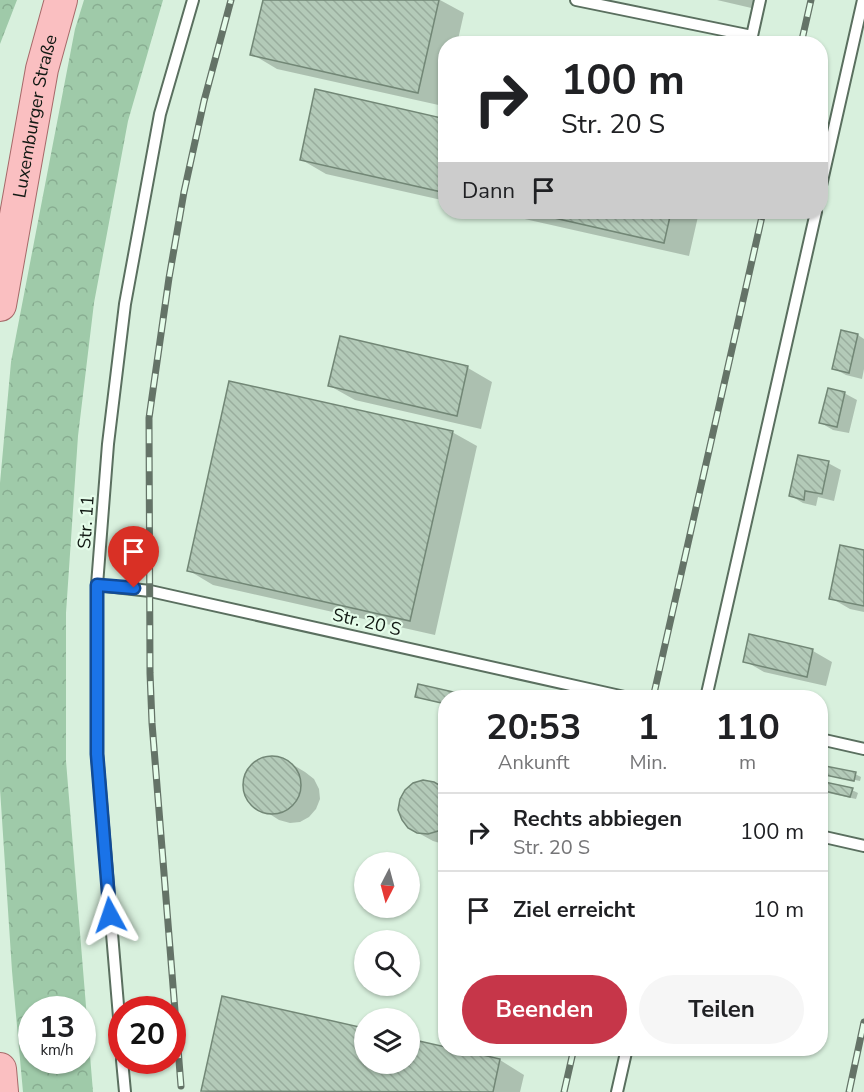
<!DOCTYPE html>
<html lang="de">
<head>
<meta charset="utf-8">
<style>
	:root { --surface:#fff; --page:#f6f6f6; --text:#202124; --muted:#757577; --line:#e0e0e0; --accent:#c63649 }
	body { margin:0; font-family:"Nunito Sans",sans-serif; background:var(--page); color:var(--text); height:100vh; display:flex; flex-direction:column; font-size:22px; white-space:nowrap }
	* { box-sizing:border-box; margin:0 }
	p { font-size:20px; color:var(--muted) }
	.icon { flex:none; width:33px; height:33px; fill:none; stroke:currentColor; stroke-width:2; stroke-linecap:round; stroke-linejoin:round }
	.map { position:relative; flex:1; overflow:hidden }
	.panel { position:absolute; left:438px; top:690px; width:390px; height:366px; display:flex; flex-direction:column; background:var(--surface); border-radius:24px; box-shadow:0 2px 4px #0004 }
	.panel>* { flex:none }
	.hud { position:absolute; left:438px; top:36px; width:390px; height:183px; border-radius:24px; box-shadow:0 2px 4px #0004; background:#fff; color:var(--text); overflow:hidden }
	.needle { width:39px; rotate:186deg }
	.tools { position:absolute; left:354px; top:852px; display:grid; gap:12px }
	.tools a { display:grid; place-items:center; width:66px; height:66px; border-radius:50%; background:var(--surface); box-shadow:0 2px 4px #0004; font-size:30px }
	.speed { position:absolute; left:18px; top:996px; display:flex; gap:12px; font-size:30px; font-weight:700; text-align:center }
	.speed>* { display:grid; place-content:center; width:78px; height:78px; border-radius:50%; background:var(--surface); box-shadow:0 2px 4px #0004; line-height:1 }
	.speed small { font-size:15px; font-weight:400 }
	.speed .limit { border:9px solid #d22; background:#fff; color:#111 }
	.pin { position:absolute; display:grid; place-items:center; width:51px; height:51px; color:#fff; margin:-62px -26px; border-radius:50% 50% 50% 0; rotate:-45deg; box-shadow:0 0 6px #0007 }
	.pin .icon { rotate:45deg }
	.me { position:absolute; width:66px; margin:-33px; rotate:355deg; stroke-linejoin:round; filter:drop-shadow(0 0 4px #0008) }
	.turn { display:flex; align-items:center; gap:21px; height:126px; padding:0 24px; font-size:27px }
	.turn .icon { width:78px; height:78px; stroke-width:2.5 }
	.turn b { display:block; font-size:42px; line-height:51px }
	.then { display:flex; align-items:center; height:57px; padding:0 24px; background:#0003; gap:12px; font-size:22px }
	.eta { display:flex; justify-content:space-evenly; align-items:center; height:102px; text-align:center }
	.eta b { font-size:36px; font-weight:700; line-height:42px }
	.primary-button { display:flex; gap:12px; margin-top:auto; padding:12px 24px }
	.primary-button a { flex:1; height:69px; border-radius:36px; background:var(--accent); color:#fff; font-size:24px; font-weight:700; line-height:69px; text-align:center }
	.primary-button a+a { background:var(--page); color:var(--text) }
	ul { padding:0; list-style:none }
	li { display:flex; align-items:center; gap:18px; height:78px; padding:0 24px; border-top:2px solid var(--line) }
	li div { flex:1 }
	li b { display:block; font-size:22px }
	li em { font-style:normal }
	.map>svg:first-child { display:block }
	.forest { fill:url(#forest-crowns); fill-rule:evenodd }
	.shadow { fill:#0003 }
	.building { fill:url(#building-back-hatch); stroke:#728776; stroke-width:1.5 }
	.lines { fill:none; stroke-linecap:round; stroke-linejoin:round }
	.service-casing { stroke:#5a6f5f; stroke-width:14 }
	.primary-casing { stroke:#a66969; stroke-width:34 }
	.service { stroke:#fff; stroke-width:10 }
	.primary { stroke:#fabfc1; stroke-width:32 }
	.rail-casing { stroke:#647367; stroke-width:7 }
	.rail { stroke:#e5fdea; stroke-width:4.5; stroke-dasharray:14; stroke-linecap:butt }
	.route-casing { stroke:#114b97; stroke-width:15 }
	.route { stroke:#1a73e8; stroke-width:10 }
	.labels { text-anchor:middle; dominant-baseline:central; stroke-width:4.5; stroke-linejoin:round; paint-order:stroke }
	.street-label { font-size:18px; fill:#111913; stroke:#e5fdea }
</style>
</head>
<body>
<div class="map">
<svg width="864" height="1092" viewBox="0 0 864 1092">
	<defs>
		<pattern id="forest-crowns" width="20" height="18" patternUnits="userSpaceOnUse" patternTransform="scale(1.5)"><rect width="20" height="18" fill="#9fcaa9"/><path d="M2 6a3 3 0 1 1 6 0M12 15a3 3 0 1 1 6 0" fill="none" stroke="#88ad91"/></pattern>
		<pattern id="building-back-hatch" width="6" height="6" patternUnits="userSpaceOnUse" patternTransform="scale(1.5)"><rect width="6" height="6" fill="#b3cab8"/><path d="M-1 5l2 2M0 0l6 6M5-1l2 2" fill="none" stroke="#99ad9d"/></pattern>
	</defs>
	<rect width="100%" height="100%" fill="#d8f0dd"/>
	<path class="forest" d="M0,0H17L0,44Z
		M84,0H163L128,121L94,303L78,436L66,613V761L93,1092H23L12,971L0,789V483L11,362L75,29ZM32,1010H82V1060H32Z"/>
	<path class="shadow" d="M264,0H440L464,13L457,44H446V93L443,106L277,69L252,54Z
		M717,0H762L760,10Z
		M446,120V201L326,174L302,160Z
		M493,212H699L689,256Z
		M858,335L864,339V369L862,379L846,375L833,368Z
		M341,338L468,368L492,382L481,429L355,400L330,386Z
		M844,393L857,400L849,433L833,430L821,423Z
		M452,432L477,446L435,635L213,585L188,570Z
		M828,463L841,470L834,501L818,497L816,506L803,503L791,496Z
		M864,552V612L850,609L831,598Z
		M751,636L813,651L832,662L826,686L764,672L745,661Z
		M457,695L462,698H446V704L423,699L417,696Z
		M275,757L285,760L305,772L314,779L319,789L320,799L316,809L309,817L300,822L290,823L279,820L251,802L246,792L245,782L248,772L255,763L264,758Z
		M820,773L855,774L861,777L860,781Z
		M820,782L852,790L858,793L856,799L823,792L820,790Z
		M446,789V844H443L433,841L413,830Z
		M223,998L364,1030V1064H410V1040L500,1060L524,1075L520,1092H206L203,1090Z"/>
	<path class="building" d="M263,0H439L418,93L250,55Z
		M315,89L446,119V193L300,160Z
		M528,212H671L664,243Z
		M841,330L858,334L849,373L832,369Z
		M340,336L468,366L457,416L328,386Z
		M229,381L453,431L410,621L187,571Z
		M828,388L845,392L837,427L819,423Z
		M798,455L829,461L822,494L805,491L804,500L789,496Z
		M840,545L864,550V606L829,599Z
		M749,634L813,649L807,677L743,662Z
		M418,684L458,693L457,698H446V704L415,697Z
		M243 785a29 29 0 1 1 58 0a29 29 0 1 1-58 0Z
		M820,765L856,772L854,781L820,774Z
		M423,780L434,782L446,789V825L438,831L428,834L417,833L408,828L402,820L398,810L400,799L405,790L413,783Z
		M820,781L853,788L850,797L820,790Z
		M222,996L364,1028V1064H410V1039L446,1047V1048H453L500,1059L493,1092L201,1091Z"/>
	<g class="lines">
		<g class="service-casing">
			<path id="service" d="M576,0L752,36L760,0
				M820,190L863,0
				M97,585L150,591L629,698
				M706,698L816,212
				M820,739L864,749
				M820,836L864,846
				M122,1053L97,754V585L108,444L125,304L160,114L193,0
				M122,1060L125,1092
				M617,1092L627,1048"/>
		</g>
		<g class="primary-casing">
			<g id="primary">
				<path id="s1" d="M0,305L42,69L61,0"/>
				<path d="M0,1069L2,1092"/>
			</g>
		</g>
		<use href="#service" class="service"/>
		<use href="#primary" class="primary"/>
		<g class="rail-casing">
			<path id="rail" d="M801,44L811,0
				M653,698L763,212
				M181,1086L152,723L150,673L149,418L169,278L184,192L204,101L231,0
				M564,1092L574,1048
				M849,1092L864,1022"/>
		</g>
		<use href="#rail" class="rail"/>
	</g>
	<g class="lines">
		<g class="route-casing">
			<path id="route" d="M110,915L97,754V585L134,588"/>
		</g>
		<use href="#route" class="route"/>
	</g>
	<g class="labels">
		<g class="street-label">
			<text stroke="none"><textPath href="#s1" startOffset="192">Luxemburger Straße</textPath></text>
			<text transform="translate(86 522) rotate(-86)">Str. 11</text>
			<text transform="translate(367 622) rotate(13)">Str. 20 S</text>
		</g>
	</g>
</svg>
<div class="tools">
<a><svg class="needle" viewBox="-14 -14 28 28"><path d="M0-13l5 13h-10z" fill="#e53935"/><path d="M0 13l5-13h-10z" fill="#757577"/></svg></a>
<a><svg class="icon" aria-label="search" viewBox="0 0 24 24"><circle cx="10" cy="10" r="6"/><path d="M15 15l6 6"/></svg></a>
<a><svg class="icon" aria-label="layers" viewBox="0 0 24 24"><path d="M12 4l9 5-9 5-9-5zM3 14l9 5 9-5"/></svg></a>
</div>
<div class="speed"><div>13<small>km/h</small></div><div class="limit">20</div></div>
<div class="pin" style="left:134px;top:588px;background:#d93025"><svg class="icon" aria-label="arrive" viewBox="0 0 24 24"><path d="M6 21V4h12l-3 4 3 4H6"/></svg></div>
<svg class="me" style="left:110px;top:915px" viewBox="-20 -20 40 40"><path d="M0-17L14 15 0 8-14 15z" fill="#1a73e8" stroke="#fff" stroke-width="4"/></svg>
<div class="hud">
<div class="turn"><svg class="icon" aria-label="right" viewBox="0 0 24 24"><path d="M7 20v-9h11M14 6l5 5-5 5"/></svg><div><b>100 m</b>Str. 20 S</div></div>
<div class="then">Dann<svg class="icon" aria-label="arrive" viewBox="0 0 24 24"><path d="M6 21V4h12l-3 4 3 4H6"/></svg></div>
</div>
<section class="panel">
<div class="eta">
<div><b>20:53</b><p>Ankunft</p></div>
<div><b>1</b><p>Min.</p></div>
<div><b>110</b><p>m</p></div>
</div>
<ul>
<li><svg class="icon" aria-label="right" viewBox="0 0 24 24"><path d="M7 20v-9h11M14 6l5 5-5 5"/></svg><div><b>Rechts abbiegen</b><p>Str. 20 S</p></div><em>100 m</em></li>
<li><svg class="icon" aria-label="arrive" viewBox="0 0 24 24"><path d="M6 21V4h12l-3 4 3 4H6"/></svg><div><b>Ziel erreicht</b></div><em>10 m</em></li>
</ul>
<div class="primary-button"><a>Beenden</a><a>Teilen</a></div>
</section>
</div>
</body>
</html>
